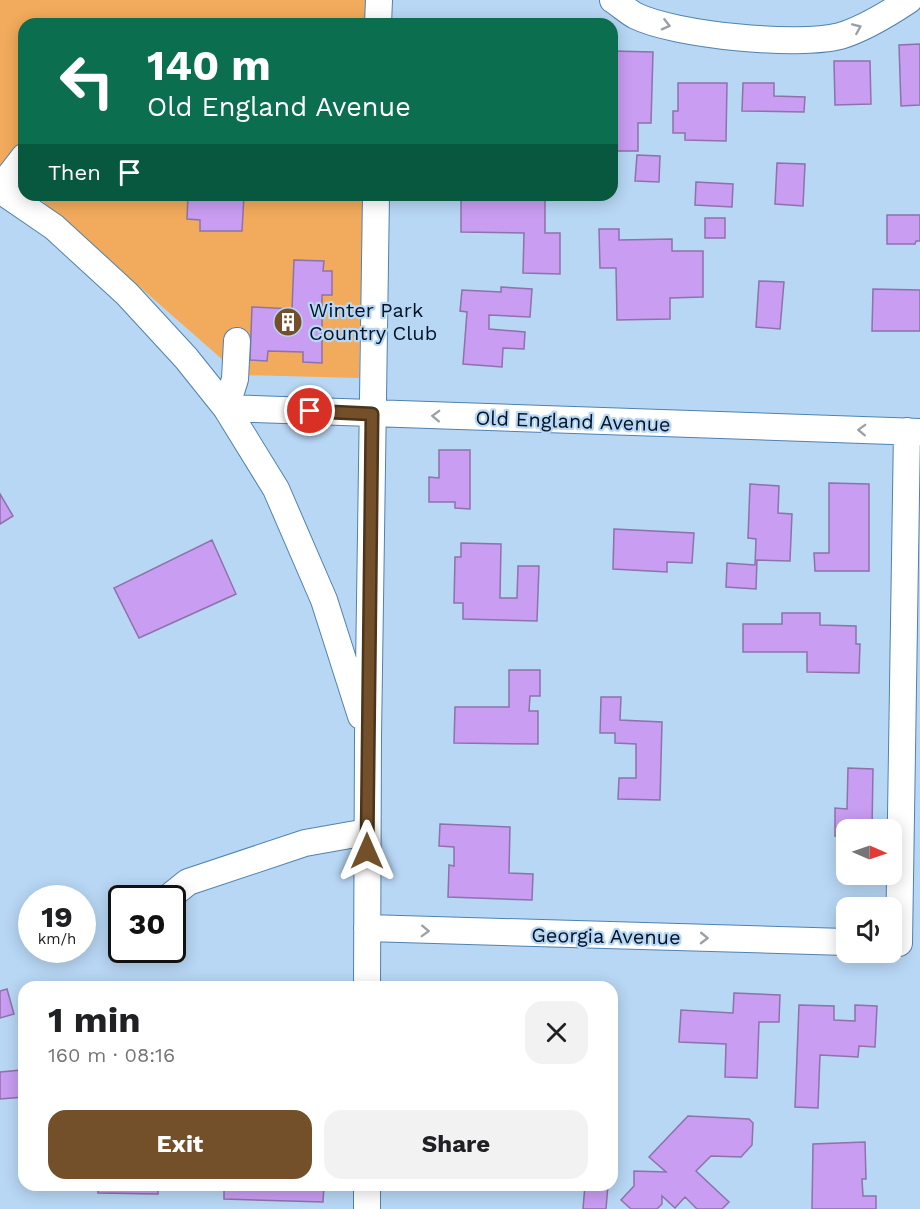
<!DOCTYPE html>
<html lang="en">
<head>
<meta charset="utf-8">
<style>
	:root { --surface:#fff; --page:#f2f2f2; --text:#202124; --muted:#757577; --accent:#735029 }
	body { margin:0; font-family:"Work Sans",sans-serif; background:var(--page); color:var(--text); height:100vh; display:flex; flex-direction:column; font-size:22px; white-space:nowrap }
	* { box-sizing:border-box; margin:0 }
	p { font-size:20px; color:var(--muted) }
	.icon { flex:none; width:33px; height:33px; fill:none; stroke:currentColor; stroke-width:2; stroke-linecap:round; stroke-linejoin:round }
	.map { position:relative; flex:1; overflow:hidden }
	.details { position:absolute; left:18px; top:981px; width:600px; height:210px; display:flex; flex-direction:column; background:var(--surface); border-radius:18px; box-shadow:0 3px 15px #0003 }
	.details>* { flex:none }
	.top-card { position:absolute; left:18px; top:18px; width:600px; height:183px; border-radius:18px; box-shadow:0 3px 15px #0003; background:#0b6e4f; color:#fff; overflow:hidden }
	.needle { width:39px; rotate:92deg }
	.tools { position:absolute; left:836px; top:819px; display:grid; gap:12px }
	.tools a { display:grid; place-items:center; width:66px; height:66px; border-radius:12px; background:var(--surface); box-shadow:0 3px 15px #0003; font-size:30px }
	.speed { position:absolute; left:18px; top:885px; display:flex; gap:12px; font-size:30px; font-weight:700; text-align:center }
	.speed>* { display:grid; place-content:center; width:78px; height:78px; border-radius:50%; background:var(--surface); box-shadow:0 3px 15px #0003; line-height:1 }
	.speed small { font-size:15px; font-weight:400 }
	.speed .limit { border:3px solid #111; border-radius:9px; background:#fff; color:#111 }
	.pin { position:absolute; display:grid; place-items:center; width:51px; height:51px; color:#fff; margin:-26px; border:3px solid #fff; border-radius:50%; box-shadow:0 2px 6px #0007 }
	.me { position:absolute; width:66px; margin:-33px; rotate:0deg; stroke-linejoin:round; filter:drop-shadow(0 0 4px #0008) }
	.turn { display:flex; align-items:center; gap:21px; height:126px; padding:0 30px; font-size:27px }
	.turn .icon { width:78px; height:78px; stroke-width:2.5 }
	.turn b { display:block; font-size:42px; line-height:51px }
	.then { display:flex; align-items:center; height:57px; padding:0 30px; background:#0003; gap:12px; font-size:22px }
	.round { display:grid; place-items:center; flex:none; width:63px; height:63px; border-radius:18px; background:var(--page) }
	.summary { display:flex; align-items:center; justify-content:space-between; height:102px; padding:0 30px }
	h1 { font-size:36px; font-weight:700; line-height:45px }
	.primary-button { display:flex; gap:12px; margin-top:auto; padding:12px 30px }
	.primary-button a { flex:1; height:69px; border-radius:18px; background:var(--accent); color:#fff; font-size:24px; font-weight:700; line-height:69px; text-align:center }
	.primary-button a+a { background:var(--page); color:var(--text) }
	.map>svg:first-child { display:block }
	.green { fill:#f2ab5c }
	.building { fill:#c89df2; stroke:#8e72aa; stroke-width:1.5 }
	.lines { fill:none; stroke-linecap:round; stroke-linejoin:round }
	.minor-casing { stroke:#5082af; stroke-width:28 }
	.minor { stroke:#fff; stroke-width:26 }
	.oneway { stroke:#99a1a7 }
	.route-casing { stroke:#4b341b; stroke-width:15 }
	.route { stroke:#735029; stroke-width:10 }
	.labels { text-anchor:middle; dominant-baseline:central; stroke-width:4.5; stroke-linejoin:round; paint-order:stroke }
	.poi-label { font-size:20px; fill:#011324; stroke:#b8d7f5; text-anchor:start }
	.street-label { font-size:20px; fill:#011324; stroke:#b8d7f5 }
</style>
</head>
<body>
<div class="map">
<svg width="920" height="1209" viewBox="0 0 920 1209">
	<rect width="100%" height="100%" fill="#b8d7f5"/>
	<path class="green" d="M0,0H367V24H24V185L0,164Z
		M35,195H363L359,378L240,375Z"/>
	<path class="building" d="M920,44V105L901,106L899,45Z
		M612,51L653,52L651,123H638V151H612Z
		M834,61H870L871,104L835,105Z
		M678,83H727L726,141L685,140V133H673V111H678Z
		M743,83H774V96L805,97L804,112L742,111Z
		M637,155L660,156L659,182L635,181Z
		M777,163L805,164L803,206L775,204Z
		M696,182L733,184L732,207L695,205Z
		M188,195H244L242,231H200V220L187,219Z
		M461,195H545V233H560V274L523,273L524,233L461,232Z
		M887,215H920V241H916L915,244H887Z
		M705,218H725V238H705Z
		M599,229H619V240L672,239V251H703V297L670,298V319L617,320L616,268H600Z
		M294,260L324,261L323,271H332V295H322V363L303,362V352L268,351L267,361L250,360L252,307L292,309Z
		M759,281L784,282L780,329L756,327Z
		M501,287L532,289L530,317L489,315V329L525,332L524,349L503,348L502,367L463,364L467,312L460,311L462,290L501,292Z
		M873,289L920,290V331H872Z
		M439,450H470V509L455,508V502H429V477L439,478Z
		M829,483L869,484V571H815L814,553H829Z
		M750,484L779,486L778,513L792,514L790,561L757,560L756,589L726,587L727,563L755,565L756,539L748,538Z
		M0,494L13,516L0,524Z
		M614,529L694,533L692,563L667,562V572L613,569Z
		M212,540L236,594L139,638L114,588Z
		M461,543L501,544L500,598H517L518,566H539L537,621L463,619V603H454L455,557H461Z
		M782,613H820V625L856,626V644H860L859,673L807,672V652H743V624H782Z
		M509,670H540V696H530L529,711H538V744L454,743L455,707H509Z
		M601,697H621L620,720L662,722L660,800L618,799L619,778H636V744L615,743V733H600Z
		M848,768L873,769L872,830H846V837L835,836V808L847,809Z
		M440,824L510,827L509,873L533,874L532,900L448,897L449,865L454,866V847L439,846Z
		M7,989L14,1014L0,1018V991Z
		M734,993L780,995L779,1022H759L757,1078L725,1077L726,1044L679,1042L681,1010L733,1013Z
		M799,1005L834,1006V1020L855,1021V1005L877,1006L875,1047L859,1046L858,1057L820,1055L818,1108L795,1107Z
		M24,1064V1097L0,1099V1072L21,1070L20,1065Z
		M688,1116L749,1119L753,1123L752,1145L741,1157L711,1156L696,1171L729,1202L722,1209H697L685,1197L675,1208L662,1196V1204L657,1209H631L621,1200L634,1186V1171L666,1172L649,1157Z
		M865,1142L866,1179H862L863,1196H876V1209H812L813,1144Z
		M98,1185H158V1194L98,1193Z
		M224,1185H324L323,1202L224,1199Z
		M585,1185H608L606,1209H583Z"/>
	<g class="lines">
		<g class="minor-casing">
			<path id="minor" d="M613,0C621,5 628,12 636,16C675,35 798,47 840,36C864,29 888,14 909,0
				M378,24L379,0
				M0,188L24,157
				M0,190L54,227L127,294L186,358L226,408L276,489L324,600L361,716
				M237,341L235,379L226,408L920,432
				M168,898L188,882L305,843L367,832
				M367,928L846,942
				M899,943L907,431
				M367,987L368,737L376,195
				M367,1185V1209"/>
		</g>
		<use href="#minor" class="minor"/>
	</g>
	<defs><path id="oneway-chevron" d="M-2-3.5L2.5 0L-2 3.5" fill="none" stroke-width="1.6" stroke-linecap="round" stroke-linejoin="round" transform="scale(1.5)"/></defs>
	<g class="oneway">
		<use href="#oneway-chevron" transform="translate(666 25) rotate(14)"/>
		<use href="#oneway-chevron" transform="translate(857 28) rotate(-23)"/>
		<use href="#oneway-chevron" transform="translate(436 416) rotate(-178)"/>
		<use href="#oneway-chevron" transform="translate(862 430) rotate(-178)"/>
		<use href="#oneway-chevron" transform="translate(425 931) rotate(2)"/>
		<use href="#oneway-chevron" transform="translate(704 938) rotate(1)"/>
	</g>
	<g class="lines">
		<g class="route-casing">
			<path id="route" d="M310,411L372,414L367,851"/>
		</g>
		<use href="#route" class="route"/>
	</g>
	<defs>
		<g id="building-disc" transform="scale(1.5)"><circle r="9.5" fill="#735029" stroke="#b8d7f5"/><path d="M-4-6H4V6H1V3H-1V6H-4ZM-2.5-4.3h1.7v1.8h-1.7ZM.8-4.3h1.7v1.8H.8ZM-2.5-1h1.7V.8h-1.7ZM.8-1h1.7V.8H.8Z" fill="#fff"/></g>
	</defs>
	<g fill-rule="evenodd">
		<use href="#building-disc" x="288" y="322"/>
	</g>
	<g class="labels">
		<g class="poi-label">
			<text x="309" y="310">Winter Park<tspan x="309" dy="23">Country Club</tspan></text>
		</g>
		<g class="street-label">
			<text transform="translate(573 421) rotate(2)">Old England Avenue</text>
			<text transform="translate(606 936) rotate(1)">Georgia Avenue</text>
		</g>
	</g>
</svg>
<div class="tools">
<a><svg class="needle" viewBox="-14 -14 28 28"><path d="M0-13l5 13h-10z" fill="#e53935"/><path d="M0 13l5-13h-10z" fill="#757577"/></svg></a>
<a><svg class="icon" aria-label="sound" viewBox="0 0 24 24"><path d="M4 9h4l5-4v14l-5-4H4zM17 9q2 3 0 6"/></svg></a>
</div>
<div class="speed"><div>19<small>km/h</small></div><div class="limit">30</div></div>
<div class="pin" style="left:310px;top:411px;background:#d93025"><svg class="icon" aria-label="arrive" viewBox="0 0 24 24"><path d="M6 21V4h12l-3 4 3 4H6"/></svg></div>
<svg class="me" style="left:367px;top:851px" viewBox="-20 -20 40 40"><path d="M0-17L14 15 0 8-14 15z" fill="#735029" stroke="#fff" stroke-width="4"/></svg>
<div class="top-card">
<div class="turn"><svg class="icon" aria-label="left" viewBox="0 0 24 24"><path d="M17 20v-9H6M10 6l-5 5 5 5"/></svg><div><b>140 m</b>Old England Avenue</div></div>
<div class="then">Then<svg class="icon" aria-label="arrive" viewBox="0 0 24 24"><path d="M6 21V4h12l-3 4 3 4H6"/></svg></div>
</div>
<section class="details">
<div class="summary"><div><h1>1 min</h1><p>160 m · 08:16</p></div><a class="round"><svg class="icon" aria-label="close" viewBox="0 0 24 24"><path d="M6 6l12 12M18 6L6 18"/></svg></a></div>
<div class="primary-button"><a>Exit</a><a>Share</a></div>
</section>
</div>
</body>
</html>
